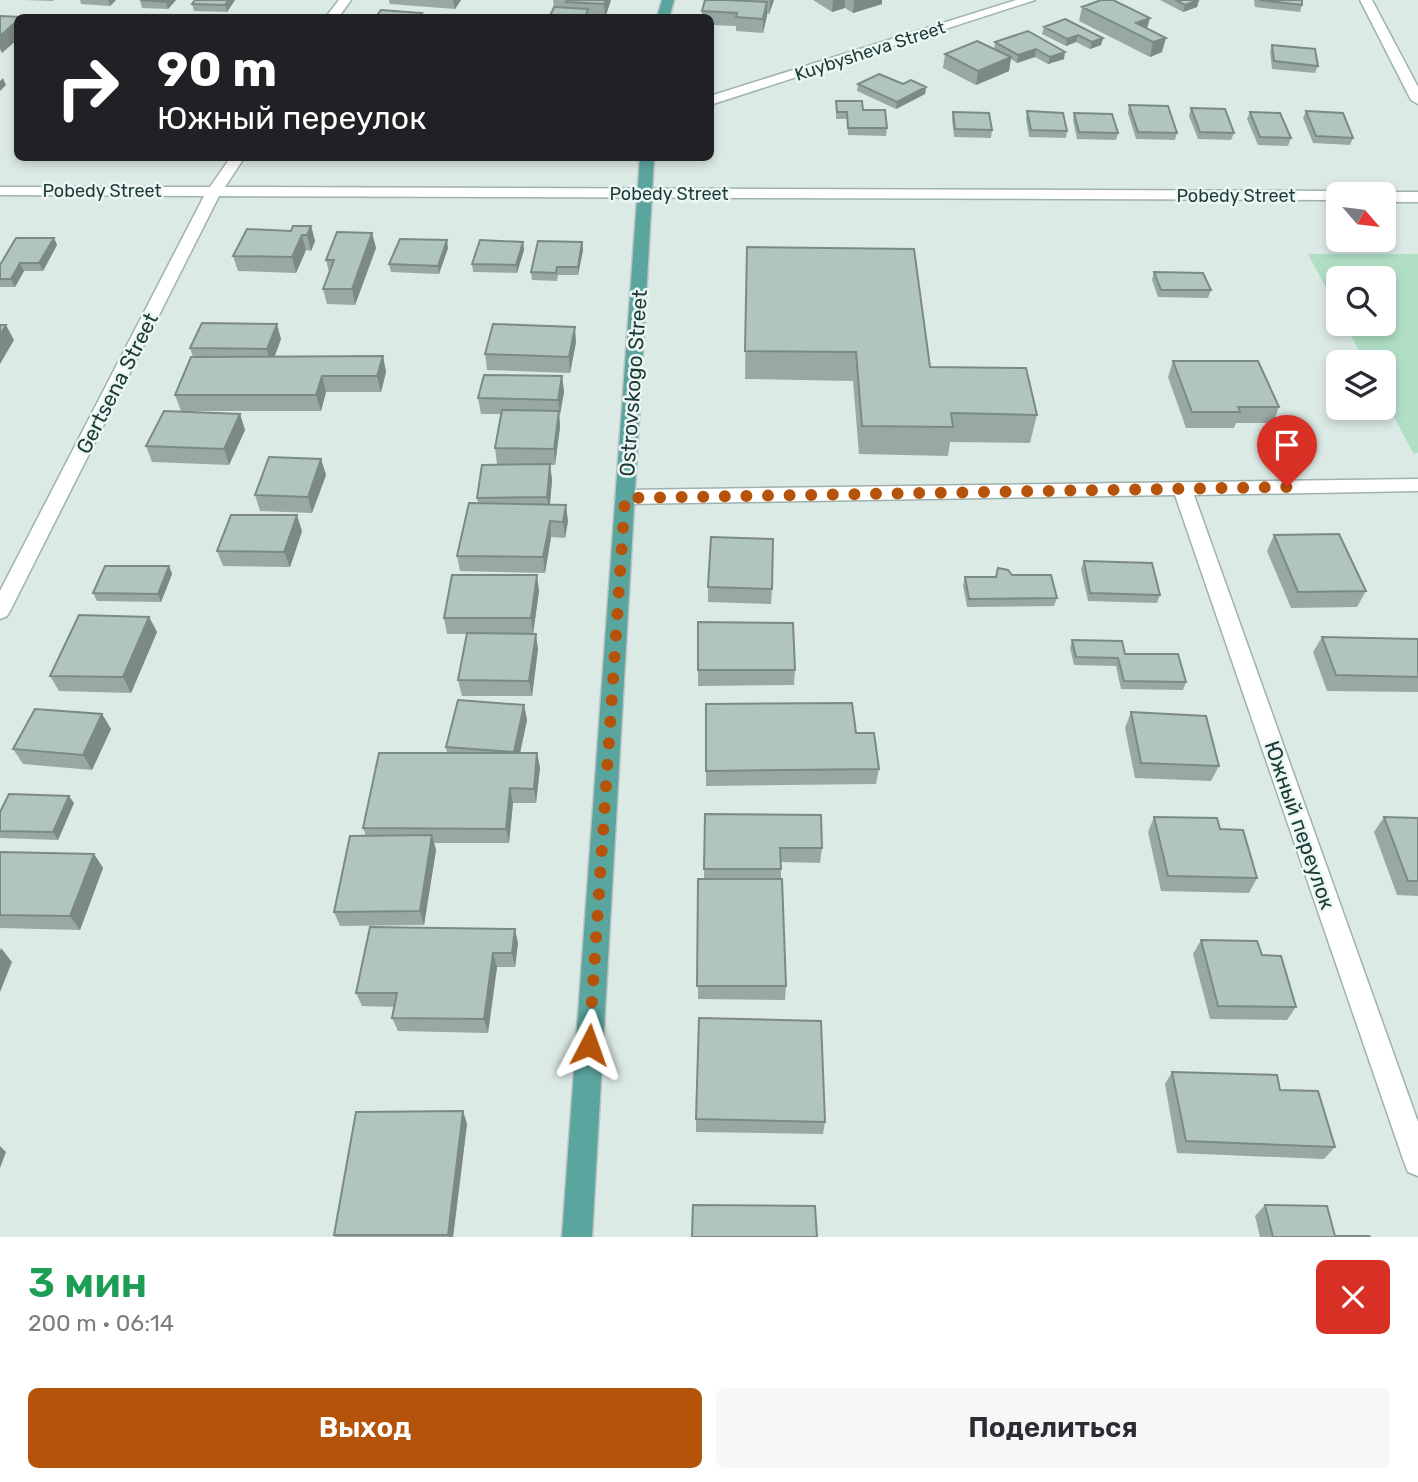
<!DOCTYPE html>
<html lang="ru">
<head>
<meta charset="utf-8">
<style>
	:root { --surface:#fff; --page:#f7f7f7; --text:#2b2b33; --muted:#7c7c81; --accent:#b45309 }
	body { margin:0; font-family:Rubik,sans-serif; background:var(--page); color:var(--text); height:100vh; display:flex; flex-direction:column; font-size:26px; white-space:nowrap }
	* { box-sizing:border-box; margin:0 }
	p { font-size:23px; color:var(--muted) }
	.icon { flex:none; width:38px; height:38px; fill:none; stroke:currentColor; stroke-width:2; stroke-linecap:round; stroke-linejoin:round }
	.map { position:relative; height:1237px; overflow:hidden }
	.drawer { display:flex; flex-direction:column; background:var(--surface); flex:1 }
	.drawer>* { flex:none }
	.hud { position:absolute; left:14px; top:14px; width:700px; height:147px; border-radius:10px; box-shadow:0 4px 10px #0003; background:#202124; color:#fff; overflow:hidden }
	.needle { width:46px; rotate:118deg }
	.controls { position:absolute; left:1326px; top:182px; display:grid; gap:14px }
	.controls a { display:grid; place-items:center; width:70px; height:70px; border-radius:10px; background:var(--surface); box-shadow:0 4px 10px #0003; font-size:35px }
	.pin { position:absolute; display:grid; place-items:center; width:60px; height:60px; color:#fff; margin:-72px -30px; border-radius:50% 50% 50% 0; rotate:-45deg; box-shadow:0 0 7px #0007 }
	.pin .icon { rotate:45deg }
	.me { position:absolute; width:77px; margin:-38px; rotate:4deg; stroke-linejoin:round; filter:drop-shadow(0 0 5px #0008) }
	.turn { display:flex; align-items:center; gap:24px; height:147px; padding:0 28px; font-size:32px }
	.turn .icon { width:91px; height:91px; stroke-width:2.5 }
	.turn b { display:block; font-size:49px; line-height:60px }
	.round { display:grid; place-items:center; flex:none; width:74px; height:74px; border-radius:10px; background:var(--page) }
	.summary { display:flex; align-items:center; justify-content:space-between; height:119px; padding:0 28px }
	h1 { font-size:42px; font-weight:600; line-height:52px; color:#1e9e55 }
	.cta { display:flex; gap:14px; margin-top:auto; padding:14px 28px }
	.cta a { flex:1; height:80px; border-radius:10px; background:var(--accent); color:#fff; font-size:28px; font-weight:600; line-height:80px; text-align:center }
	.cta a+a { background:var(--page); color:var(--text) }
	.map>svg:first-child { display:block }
	.green { fill:#b1dfc6 }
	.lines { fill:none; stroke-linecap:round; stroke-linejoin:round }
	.street-casing { stroke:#9fb2ae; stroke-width:3 }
	.primary-casing { stroke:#bbc4c3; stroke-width:3 }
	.street { fill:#fff; fill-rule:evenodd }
	.primary { fill:#5ba59f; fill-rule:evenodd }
	.wall { fill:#98a9a5 }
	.shaded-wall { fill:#7c8a86 }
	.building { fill:#b1c5c0; stroke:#7c8a86; stroke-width:2 }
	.route { stroke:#b45309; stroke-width:12; stroke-dasharray:0 21.6 }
	.labels { text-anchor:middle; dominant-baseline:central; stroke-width:5; stroke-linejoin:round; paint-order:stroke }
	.far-street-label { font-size:18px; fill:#1c3b38; stroke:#ecf7f3 }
	.street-label { font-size:21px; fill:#1c3b38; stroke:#ecf7f3 }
</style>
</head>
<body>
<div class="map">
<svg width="1418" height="1237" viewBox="0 0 1418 1237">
	<rect width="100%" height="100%" fill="#dceae6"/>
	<path class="green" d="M1308,254H1418V453H1413L1384,398V362H1365L1345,324H1384V278H1339V312Z"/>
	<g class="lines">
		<g class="street-casing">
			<path id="street" d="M339,0H351L338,18H325Z
				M1016,0H1035L710,105V96Z
				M1360,0H1372L1418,87V104L1411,100Z
				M230,158H244L225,187L1339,191L1345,194H1339V200L219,196L10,611L7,616L0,619V591L204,196L0,195V187H210Z
				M1384,192H1418V202H1384V194H1378Z
				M1418,479V491L1194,495L1418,1122V1176L1408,1172L1404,1162L1175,495L625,504L618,502L615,497L618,492L625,490Z"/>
		</g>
		<g class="primary-casing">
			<path id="primary" d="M662,0H674L669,18H657Z
				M640,158H654L592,1237H562Z"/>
		</g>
		<use href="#street" class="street"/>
		<use href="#primary" class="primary"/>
	</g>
	<path class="wall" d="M25,0H54L53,1Z
		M80,0H116L110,6L81,4Z
		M140,0H176L168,9L142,8Z
		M195,0H235L227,12L194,11L192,4Z
		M389,0H461L455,9L390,4Z
		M553,0H611L605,18H549L554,7Z
		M705,0H774L769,14H767L763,33L736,31V26L710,25V18H702V11Z
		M813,0H882V4L853,13L845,8L832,12Z
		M1160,0H1199L1197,7L1183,12Z
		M1254,0H1302V5L1300,12L1255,7Z
		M1082,7L1147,28L1162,52L1150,57L1079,21Z
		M1044,27L1103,38L1101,45L1090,49L1076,42L1066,46L1042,34Z
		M1028,31L1064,59L1048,64L1035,57L1017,63L1011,59L1009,71L976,85L943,68L945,54L994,49L995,42Z
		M1272,45L1318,66L1315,73L1272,69L1270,52Z
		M858,84L926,87L925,94L896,109L857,91Z
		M836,101L863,110L887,128L886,136L848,135L847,119H836Z
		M1129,105L1177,133L1175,140L1136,139L1128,113Z
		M1191,108L1234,133L1231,140L1198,139L1189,116Z
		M1027,111L1067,131L1066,138L1029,137L1026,119Z
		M1306,111L1353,138L1350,145L1313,143L1303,118Z
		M953,112L992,130L991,138L954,137L952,119Z
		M1250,112L1291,138L1288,146L1258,145L1247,119Z
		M1074,113L1118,133L1116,140L1077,139L1073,120Z
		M311,226L315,241L311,251L306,250L296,273L238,271L233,256L291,231Z
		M372,233L376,248L355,305L327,304L323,289L329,272L326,260Z
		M54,238L57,245L43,271H24L15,287H0V265Z
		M523,242L524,250L517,273L473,272L472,264Z
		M582,242L583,250L578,275H558L557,281L532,280L531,272Z
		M747,247L930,367L1037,415L1030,443L950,442L948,456L859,454L853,381L745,379Z
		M448,248L439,274L391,272L389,264Z
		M1154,272L1211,290L1208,298L1158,297L1152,280Z
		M281,339L275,356H383L386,372L381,392H326L321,411H181L175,395L193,357L190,348Z
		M576,342L570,373L487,370L485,354Z
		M1173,361L1279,407L1273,423H1236L1234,428H1186L1168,377Z
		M562,376L564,392L559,415L560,427L555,465H550L552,480L550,504L568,521L565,538L551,537L545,573L460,571L457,556L478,503L477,498L520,464H497L495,448L501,414H481L478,398Z
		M240,414L245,430L229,465L152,462L146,446Z
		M321,459L326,475L312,513L260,511L255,495Z
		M302,531L290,567L223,566L217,551Z
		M1274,535L1366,591L1357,607L1291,608L1267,551Z
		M1084,561L1160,595L1157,603L1088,601L1081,569Z
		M169,566L172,574L161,602L97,601L93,593Z
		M1012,575L1057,598L1054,606L967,607L963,585L965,577H996Z
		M708,587L772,589L771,604L708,602Z
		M539,591L533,634L538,649L532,696H462L458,680L467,634H447L444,618Z
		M149,617L157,632L131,693L59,691L50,676Z
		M698,622L795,670L794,685L698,686Z
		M1322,637L1418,639V692L1327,691L1313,652Z
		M1072,640L1125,654L1186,682L1183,690L1121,689L1116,666L1074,665L1070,648Z
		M706,704L856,733L879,769L876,784L706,786Z
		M524,705L527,720L520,753H537L540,768L536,803H513L509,843H434L436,850L424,925L340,926L334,912L366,836L363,828L447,753L446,747Z
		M1131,712L1219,766L1211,781L1135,778L1125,728Z
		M102,714L111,729L92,770L23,764L13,749Z
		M74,803L58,840L0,838V812Z
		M705,814L822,848L820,863L781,862V879L786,986L785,1000L698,999V879H704Z
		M1154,817L1220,829L1257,878L1249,893L1161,891L1148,832Z
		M1384,817L1418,818V896L1397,895L1374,832Z
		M0,852L94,854L103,868L80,930L0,928Z
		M1201,940L1296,1007L1287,1020L1210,1019L1193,954Z
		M518,943L515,967H497L488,1033L398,1031L392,1018L395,1007L362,1006L356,993Z
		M1172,1072L1280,1090L1335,1147L1324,1159L1177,1153L1165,1084Z
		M463,1111L467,1124L453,1237H335L334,1235Z
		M696,1119L825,1122L823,1134L696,1132Z
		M1265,1205L1335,1236L1370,1237H1260L1255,1216Z"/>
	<path class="shaded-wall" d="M108,0H116L110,6Z
		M168,0H176L168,9L166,2Z
		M228,0H235L227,12L225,5Z
		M453,0H461L455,9Z
		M606,0H611L605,18L604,4Z
		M770,0H774L769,14Z
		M833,0H845V8L832,12Z
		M854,0H882V4L853,13Z
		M1199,0L1197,7L1183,12L1185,5Z
		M767,2V16L763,33V19Z
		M1150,18L1146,32L1136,23Z
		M18,20V39L2,53L0,49V36Z
		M1078,35L1076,42L1066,46L1067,39Z
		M1103,38L1101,45L1090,49L1092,42Z
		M1166,38L1162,52L1150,57L1153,42Z
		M1036,49L1035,57L1017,63L1018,55Z
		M1065,52L1064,59L1048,64L1050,57Z
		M1011,57L1009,71L976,85L978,71Z
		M3,78L6,85L0,91V81Z
		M926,87L925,94L896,109L897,102Z
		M311,226L315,241L311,251L307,235Z
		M372,233L376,248L355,305L352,289Z
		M302,235L306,250L296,273L292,257Z
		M54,238L57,245L43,271L39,263Z
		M447,240L448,248L439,274L438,266Z
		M523,242L524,250L517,273L516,265Z
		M582,242L583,250L578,275V267Z
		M20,263L24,271L15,287L11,279Z
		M277,324L281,339L271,365L267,349Z
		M6,325L14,340L0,364V335Z
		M575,327L576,342L570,373L569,357Z
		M383,356L386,372L381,392L377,376Z
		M322,376L326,392L321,411L316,395Z
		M562,376L564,392L560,415L558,400Z
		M559,411L560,427L555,465L554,449Z
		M240,414L245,430L229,465L224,449Z
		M321,459L326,475L312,513L308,497Z
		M550,464L552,480L549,512L547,497Z
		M566,505L568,521L565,538L563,522Z
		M297,515L302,531L290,567L284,552Z
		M550,521L551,537L545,573L543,557Z
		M169,566L172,574L161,602L158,594Z
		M537,575L539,591L533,634L531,618Z
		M149,617L157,632L131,693L123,677Z
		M536,634L538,649L532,696L529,681Z
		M524,705L527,720L517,767L514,752Z
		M102,714L111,729L92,770L83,755Z
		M537,753L540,768L536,803L534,789Z
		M510,788L513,803L509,843L506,829Z
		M69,796L74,803L58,840L53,832Z
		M432,835L436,850L424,925L420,911Z
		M94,854L103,868L80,930L70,916Z
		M515,929L518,943L515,967L512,953Z
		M1,948L12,962L0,992V951Z
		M493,953L497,967L488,1033L484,1019Z
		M463,1111L467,1124L453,1237H449L448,1235Z
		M0,1146L6,1152L0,1168Z"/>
	<path class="building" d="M140,0H168L166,2Z
		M195,0H228L225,5L192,4Z
		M567,0H606L604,4L566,2Z
		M705,0H726L767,2L763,19L736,17L737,13L702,11Z
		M1101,0H1113L1150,18L1136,23L1166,38L1153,42L1082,7Z
		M1176,0H1199L1185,5Z
		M1259,0H1302V5Z
		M554,7L588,9L586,15H601V18H549Z
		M381,10L422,13L418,18H375Z
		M0,16L21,17L18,18V20L0,36Z
		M1065,19L1103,38L1092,42L1078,35L1067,39L1044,27Z
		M1028,31L1065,52L1050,57L1036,49L1018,55L995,42Z
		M977,41L1011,57L978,71L945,54Z
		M1272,45L1315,49L1318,66L1274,61Z
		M879,74L903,84L911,80L926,87L897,102L858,84Z
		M836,101H862L863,110H885L887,128H848L847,112H837Z
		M1129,105L1168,106L1177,133L1138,132Z
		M1191,108L1225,109L1234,133L1200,132Z
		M1027,111L1063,113L1067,131L1031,130Z
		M1306,111L1343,113L1353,138L1316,136Z
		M953,112L989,113L992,130L955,129Z
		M1250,112L1280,113L1291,138L1260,137Z
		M1074,113L1112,114L1118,133L1079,132Z
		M293,226H311L307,235H302L292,257L233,256L247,229L291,231Z
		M337,232L372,233L352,289H323L334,260H326Z
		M16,238H54L39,263H20L11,279H0V265Z
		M400,239L447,240L438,266L389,264Z
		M480,240L523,242L516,265L472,264Z
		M538,241L582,242L578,267H557L556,273L531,272Z
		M747,247L914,249L930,367L1026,368L1037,415L951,413L953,427L862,426L856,352L745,351Z
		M1154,272L1203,273L1211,290H1161Z
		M202,323L277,324L267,349L190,348Z
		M493,324L575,327L569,357L485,354Z
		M0,325H6L0,335Z
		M383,356L377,376H322L316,395H175L191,357Z
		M1173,361H1258L1279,407H1238L1240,412H1192Z
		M484,375L562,376L558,400L478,398Z
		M502,410L559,411L554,449L495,448Z
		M164,411L240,414L224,449L146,446Z
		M269,457L321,459L308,497L255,495Z
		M550,464L547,497L477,498L482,465Z
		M469,503L566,505L563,522L550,521L543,557L457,556Z
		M231,515H297L284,552L217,551Z
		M1339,534L1366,591L1298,592L1274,535Z
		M711,537L773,539L772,589L708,587Z
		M1084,561L1152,563L1160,595L1090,593Z
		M105,566H169L158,594L93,593Z
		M998,568L1008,570L1012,575H1051L1057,598L969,599L965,577H996Z
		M452,575H537L531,618H444Z
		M79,615L149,617L123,677L50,676Z
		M698,622L793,623L795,670H698Z
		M467,633L536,634L529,681L458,680Z
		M1322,637L1418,639V677L1336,675Z
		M1072,640L1122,641L1125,654H1178L1186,682L1124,681L1118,658L1076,657Z
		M458,700L524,705L514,752L446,747Z
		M852,703L856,733H874L879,769L706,771V704Z
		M35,709L102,714L83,755L13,749Z
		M1131,712L1206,716L1219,766L1141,763Z
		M379,753H537L534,789L510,788L506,829L363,828Z
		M9,794L69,796L53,832L0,831V812Z
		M705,814L821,815L822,848H780L781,869H704Z
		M1154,817L1217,818L1220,829L1243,830L1257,878L1168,876Z
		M1384,817L1418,818V881H1408Z
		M432,835L420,911L334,912L350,836Z
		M0,852L94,854L70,916L0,915Z
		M698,879H782L786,986H697Z
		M370,927L515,929L512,953H493L484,1019L392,1018L397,993H356Z
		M1201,940L1257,941L1262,955L1281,956L1296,1007L1218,1006Z
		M699,1018L821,1021L825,1122L696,1119Z
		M1172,1072L1277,1075L1280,1090L1318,1091L1335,1147L1186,1141Z
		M463,1111L448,1235H334L356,1112Z
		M693,1205L815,1206L817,1237H692Z
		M1265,1205L1327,1206L1335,1236H1369L1370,1237H1273Z"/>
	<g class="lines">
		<path class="route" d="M589,1045L625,498L1287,487"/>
	</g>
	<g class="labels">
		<g class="far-street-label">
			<text transform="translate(870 51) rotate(-18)">Kuybysheva Street</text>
			<text x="102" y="191">Pobedy Street</text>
			<text x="669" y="194">Pobedy Street</text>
			<text x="1236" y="196">Pobedy Street</text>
		</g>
		<g class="street-label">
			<text transform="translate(117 383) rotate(-63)">Gertsena Street</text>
			<text transform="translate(633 383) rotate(-86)">Ostrovskogo Street</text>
			<text transform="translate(1300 825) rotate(71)">Южный переулок</text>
		</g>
	</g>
</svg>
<div class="controls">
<a><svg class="needle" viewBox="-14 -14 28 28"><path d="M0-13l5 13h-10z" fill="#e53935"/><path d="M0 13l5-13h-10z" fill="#7c7c81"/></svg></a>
<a><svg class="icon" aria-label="search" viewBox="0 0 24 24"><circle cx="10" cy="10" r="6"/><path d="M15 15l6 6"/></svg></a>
<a><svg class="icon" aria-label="layers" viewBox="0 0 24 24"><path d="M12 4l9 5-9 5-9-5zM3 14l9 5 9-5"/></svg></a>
</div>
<div class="pin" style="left:1287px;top:487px;background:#d93025"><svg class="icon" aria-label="arrive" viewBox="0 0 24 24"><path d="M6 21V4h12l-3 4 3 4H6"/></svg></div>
<svg class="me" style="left:589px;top:1045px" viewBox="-20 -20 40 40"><path d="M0-17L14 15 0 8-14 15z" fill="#b45309" stroke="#fff" stroke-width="4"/></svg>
<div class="hud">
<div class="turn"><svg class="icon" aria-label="right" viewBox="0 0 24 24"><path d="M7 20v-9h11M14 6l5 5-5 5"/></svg><div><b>90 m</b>Южный переулок</div></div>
</div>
</div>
<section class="drawer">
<div class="summary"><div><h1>3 мин</h1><p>200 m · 06:14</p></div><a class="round" style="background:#d93025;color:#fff"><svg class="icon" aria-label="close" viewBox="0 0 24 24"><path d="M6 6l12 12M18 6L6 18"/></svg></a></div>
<div class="cta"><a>Выход</a><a>Поделиться</a></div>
</section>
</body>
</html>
